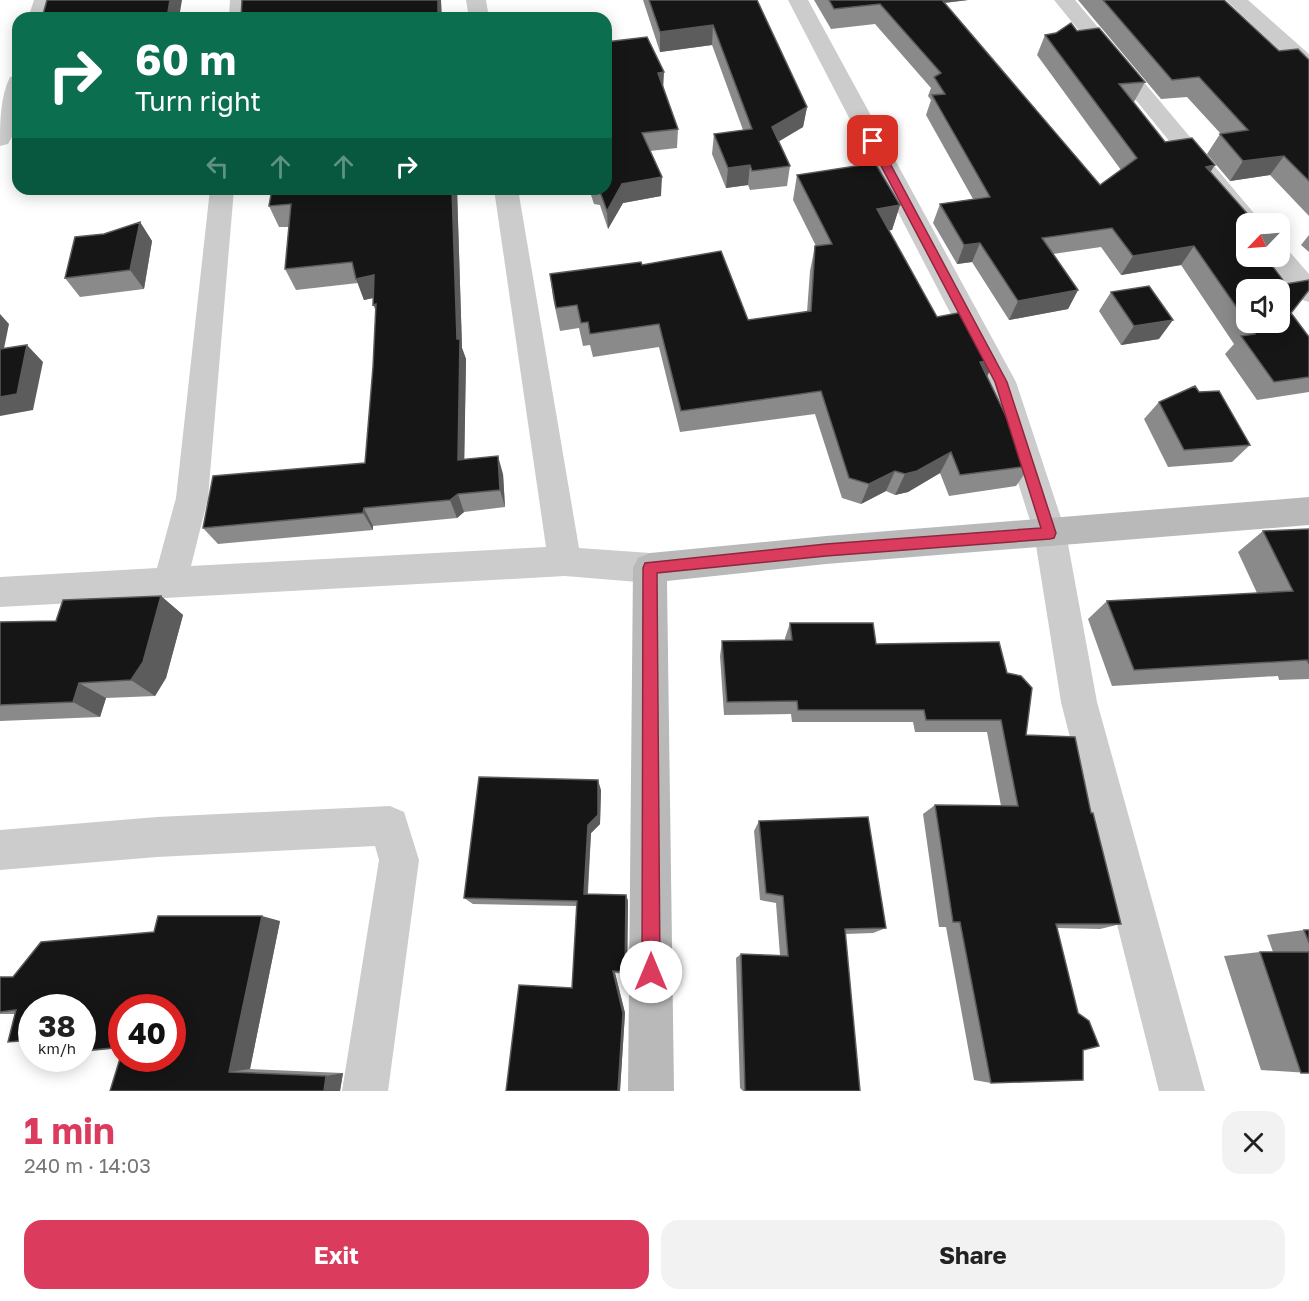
<!DOCTYPE html>
<html lang="en">
<head>
<meta charset="utf-8">
<style>
	:root { --surface:#fff; --page:#f2f2f2; --text:#222; --muted:#767676; --accent:#db3c5e }
	body { margin:0; font-family:"Golos Text",sans-serif; background:var(--page); color:var(--text); height:100vh; display:flex; flex-direction:column; font-size:22px; white-space:nowrap }
	* { box-sizing:border-box; margin:0 }
	p { font-size:20px; color:var(--muted) }
	.icon { flex:none; width:33px; height:33px; fill:none; stroke:currentColor; stroke-width:2; stroke-linecap:round; stroke-linejoin:round }
	.map { position:relative; height:1091px; overflow:hidden }
	.details { display:flex; flex-direction:column; background:var(--surface); flex:1 }
	.details>* { flex:none }
	.guide { position:absolute; left:12px; top:12px; width:600px; height:183px; border-radius:18px; box-shadow:0 3px 15px #0003; background:#0b6e4f; color:#fff; overflow:hidden }
	.needle { width:39px; rotate:245deg }
	.fabs { position:absolute; left:1236px; top:213px; display:grid; gap:12px }
	.fabs a { display:grid; place-items:center; width:54px; height:54px; border-radius:12px; background:var(--surface); box-shadow:0 3px 15px #0003; font-size:30px }
	.speed { position:absolute; left:18px; top:994px; display:flex; gap:12px; font-size:30px; font-weight:700; text-align:center }
	.speed>* { display:grid; place-content:center; width:78px; height:78px; border-radius:50%; background:var(--surface); box-shadow:0 3px 15px #0003; line-height:1 }
	.speed small { font-size:15px; font-weight:400 }
	.speed .limit { border:9px solid #d22; background:#fff; color:#111 }
	.pin { position:absolute; display:grid; place-items:center; width:51px; height:51px; color:#fff; margin:-26px; border-radius:12px; box-shadow:0 3px 9px #0006 }
	.me { position:absolute; width:66px; margin:-33px; rotate:0deg; stroke-linejoin:round; filter:drop-shadow(0 0 4px #0008) }
	.turn { display:flex; align-items:center; gap:21px; height:126px; padding:0 24px; font-size:27px }
	.turn .icon { width:78px; height:78px; stroke-width:2.5 }
	.turn b { display:block; font-size:42px; line-height:51px }
	.lanes { display:flex; align-items:center; height:57px; padding:0 24px; background:#0003; justify-content:center; gap:30px; direction:ltr }
	.lanes .off { opacity:.35 }
	.round { display:grid; place-items:center; flex:none; width:63px; height:63px; border-radius:18px; background:var(--page) }
	.summary { display:flex; align-items:center; justify-content:space-between; height:102px; padding:0 24px }
	h1 { font-size:36px; font-weight:700; line-height:45px; color:var(--accent) }
	.button { display:flex; gap:12px; margin-top:auto; padding:12px 24px }
	.button a { flex:1; height:69px; border-radius:18px; background:var(--accent); color:#fff; font-size:24px; font-weight:700; line-height:69px; text-align:center }
	.button a+a { background:var(--page); color:var(--text) }
	.map>svg:first-child { display:block }
	.lines { fill:none; stroke-linecap:round; stroke-linejoin:round }
	.street { fill:#ccc; fill-rule:evenodd }
	.secondary { fill:#b9b9b9; fill-rule:evenodd }
	.wall { fill:#8a8a8a; fill-rule:evenodd }
	.shaded-wall { fill:#5c5c5c }
	.building { fill:#161616; stroke:#5c5c5c; stroke-width:1.5 }
	.route { fill:#db3c5e; stroke:#8e273d; stroke-width:1.5 }
</style>
</head>
<body>
<div class="map">
<svg width="1309" height="1091" viewBox="0 0 1309 1091">
	<rect width="100%" height="100%" fill="#fff"/>
	<g class="lines">
		<path class="street" d="M34,0H54L48,18H28Z
			M230,0H250L249,18H229Z
			M466,0H486L489,18H469Z
			M788,0H808L1016,382L1066,533L1097,702L1205,1091H1159L1061,702L1034,533L986,382Z
			M1054,0H1075L1263,224H1246V231L1242,230Z
			M1226,0H1248L1309,54V73L1301,71Z
			M18,75C18,98 22,124 8,144L0,146C0,123 0,97 10,77Z
			M210,189H234L208,498L191,566L546,547L494,189H518L579,548L650,553L662,558L667,568L662,578L650,583L565,576L0,607V577L157,568L176,498Z
			M1280,247L1288,250L1309,274V302L1299,299L1266,256H1280Z
			M390,806L404,812L419,860L388,1091H342L379,860L375,846L157,857L0,870V830L157,817Z"/>
		<path class="secondary" d="M1309,497V525L826,564L667,581L674,1091H628L633,568L638,558L650,553L826,536Z"/>
	</g>
	<path class="wall" d="M643,0H757L807,107L803,127L778,142L790,166L787,186L750,190L748,185L726,188L712,154L714,134L743,130L712,45L660,52Z
		M814,0H968L945,3L1100,185L1121,170L1037,55L1045,35L1077,31L1145,82L1134,102H1133L1165,142L1211,172L1246,230L1291,313L1309,337V392L1257,400L1225,354L1234,344L1181,265L1121,275L1101,247L1053,254L1078,290L1068,309L1009,320L972,262L957,264L933,223L940,204L973,199L926,115L931,100L928,96L931,88L875,24L831,29ZM1246,290L1280,322H1246Z
		M1078,0H1224L1279,51L1309,60V216L1270,175L1230,181L1207,154L1220,134H1221L1187,97L1161,99Z
		M663,88L678,129L677,148L650,151L661,196L623,203L608,229L600,205L594,204L589,189H606Z
		M797,175L900,205L892,230H889L937,317L995,360L987,377L1030,466L1016,486L949,496L940,473L908,492L895,495L886,491L861,504L842,498L815,414L680,432L659,347L593,357L590,345L583,346L579,328L560,331L553,298L550,274L642,265L748,320L807,312L810,271L815,246H816L793,200Z
		M272,189H457L462,348L466,359L464,460L503,474L505,507L464,512L457,518L373,526V530L218,544L203,528L365,463L373,367L376,311L373,305V298L364,300L358,283L296,290L285,269L289,227H279L269,206Z
		M534,189H555L535,191Z
		M140,222L152,241L144,289L80,297L65,278L104,234Z
		M1309,235V252L1301,245Z
		M1111,292L1159,339L1121,345L1099,311Z
		M1159,402L1250,445L1232,462L1168,467L1144,419Z
		M1309,529V679L1279,680L1278,676L1112,686L1088,619L1107,601L1257,593L1238,552L1263,531Z
		M161,596L183,615L166,678L155,696L106,698L100,717L0,721V622L56,621Z
		M790,623L876,644L1007,673L1026,735L1091,813L1121,924L1100,929L1057,928L1083,1050L991,1083L974,1080L946,927H939L923,814L935,805L1001,806L987,732H915L913,722H792L791,714L724,715L720,656L722,641L785,640V638Z
		M601,790L600,824L591,833L588,894L626,895L628,901L627,974L615,973L625,1013L620,1091H506L572,988L577,906L473,904L464,898Z
		M759,821L886,928L873,933L845,934L860,1091H743L740,1088L736,958L741,954L780,955L776,903L760,900L754,831Z
		M280,921L250,1069L343,1073L340,1091H110L172,1059L122,1008V1048L82,1052V1008H32V1041L8,1042L15,1014H0V977H13Z
		M1304,930H1309V1073L1261,1070L1224,956L1260,952H1273L1267,935Z"/>
	<path class="shaded-wall" d="M170,0H182L179,18H167Z
		M438,0H441L442,18H438Z
		M926,0H968L925,5Z
		M299,15L300,18H266Z
		M713,25L712,45L660,52V32Z
		M664,72L663,91L658,73Z
		M807,107L803,127L769,147L772,127Z
		M1284,156L1270,175L1230,181L1243,161Z
		M750,165L748,185L726,188L728,168Z
		M1215,165L1202,185L1206,167Z
		M662,177L661,196L623,203L608,229L607,211L622,184Z
		M452,189H457L462,348L466,359L464,478L458,460L457,339Z
		M900,205L892,230L871,234L877,209Z
		M1253,220L1251,224H1246V229L1239,240L1240,223Z
		M140,222L152,241L144,289L130,270Z
		M980,243L972,262L957,264L964,245Z
		M1194,246L1181,265L1121,275L1133,256Z
		M374,275L382,296L364,300L356,279Z
		M1078,290L1068,309L1009,320L1018,301Z
		M0,314L9,324L0,368Z
		M1173,320L1159,339L1121,345L1134,326Z
		M27,345L43,362L33,410L0,416V397Z
		M995,360L984,382L980,362Z
		M951,452L940,473L908,492L895,495L905,474Z
		M498,456L503,474L505,507L500,490Z
		M895,471L886,491L861,504L869,484Z
		M458,494L464,512L457,518L450,500Z
		M364,508L373,526V530L363,513Z
		M161,596L183,615L166,678L155,696L131,680Z
		M79,683L106,698L100,717L73,702Z
		M598,780L601,790L600,824L591,833L587,900L584,894L588,825Z
		M626,895L628,901L627,974L625,972Z
		M262,916L280,921L250,1069L229,1072Z
		M613,971L615,973L625,1013L620,1091H618Z
		M343,1073L340,1091H324L326,1076Z"/>
	<path class="building" d="M47,0H170L167,18H42Z
		M242,0H438V18H299V15L266,18H241Z
		M649,0H757L807,107L772,127L790,166L752,171L750,165L728,168L714,134L752,129L713,25L660,32Z
		M829,0H942L1100,185L1137,158L1045,35L1056,33L1071,23L1077,31L1099,28L1145,82L1119,84L1165,142L1192,138L1215,165L1206,167L1253,220L1240,223L1246,231V256H1265L1286,284L1309,280V290L1291,313L1309,337V377L1274,382L1241,336L1255,334L1247,322H1280V290H1246V321L1194,246L1133,256L1112,228L1042,238L1078,290L1018,301L980,243L964,245L940,204L990,197L932,95L945,94L934,77L941,73L880,4L834,9Z
		M1103,0H1224L1279,51L1298,49L1309,60V181L1284,156L1243,161L1220,134L1248,130L1199,77L1172,80Z
		M647,37L664,72L658,73L678,129L642,133L662,177L622,184L607,211L599,189H606V42Z
		M875,163L900,205L877,209L937,317L968,311L995,360L980,362L1030,466L960,475L951,452L917,471L905,474L895,471L869,484L849,478L821,391L681,411L659,324L590,334L588,322L581,323L577,305L556,308L550,274L641,262L642,265L721,251L748,320L811,311L815,246L832,244L797,175Z
		M272,189H452L457,339H460L458,460L498,456L500,490L458,494L450,500L364,508L363,513L203,528L213,476L365,463L373,367L376,304L373,305L374,275L356,279L352,262L285,269L291,204L269,206Z
		M140,222L130,270L65,278L75,237L104,234Z
		M1149,286L1173,320L1134,326L1111,292Z
		M27,345L17,394L0,397V349Z
		M1195,386L1199,392L1219,391L1250,445L1184,450L1159,402Z
		M1309,529V664L1307,660L1134,670L1107,601L1293,591L1263,531Z
		M161,596L143,662L131,680L79,683L73,702L0,705V622L56,621L63,600Z
		M790,623H873L876,644L999,642L1007,673L1021,676L1032,688L1026,735L1075,737L1091,813H1093L1121,924H1056L1078,1013L1089,1021L1099,1046L1083,1050V1080L991,1083L960,922H953L935,805L1018,806L1001,720H926L924,710H798L797,701L727,702L722,641L792,640Z
		M479,777L598,780V815L588,825L584,894L626,895L625,972L613,971L623,1013L618,1091H506L519,985L572,988L577,901L464,898Z
		M868,817L886,928L845,929L860,1091H745L741,954L788,956L783,896L766,893L759,821Z
		M158,916H262L229,1072L326,1076L324,1091H110L122,1052V1059H172V1008H122V1047L82,1051V1008H32V1040L8,1042L16,1010L0,1012V977H13L41,942L154,932Z
		M1304,930H1309V943Z
		M1260,952H1309V1073H1301Z"/>
	<path class="route" d="M873,138L878,141L1007,382L1056,533L1054,538L1050,539L826,556L657,573L660,972L657,978L651,981L645,978L642,972L643,568L645,563L826,544L1041,528L995,382L868,141Z"/>
</svg>
<div class="fabs">
<a><svg class="needle" viewBox="-14 -14 28 28"><path d="M0-13l5 13h-10z" fill="#e53935"/><path d="M0 13l5-13h-10z" fill="#767676"/></svg></a>
<a><svg class="icon" aria-label="sound" viewBox="0 0 24 24"><path d="M4 9h4l5-4v14l-5-4H4zM17 9q2 3 0 6"/></svg></a>
</div>
<div class="speed"><div>38<small>km/h</small></div><div class="limit">40</div></div>
<div class="pin" style="left:873px;top:141px;background:#d93025"><svg class="icon" aria-label="arrive" viewBox="0 0 24 24"><path d="M6 21V4h12l-3 4 3 4H6"/></svg></div>
<svg class="me" style="left:651px;top:972px" viewBox="-20 -20 40 40"><circle r="19" fill="#fff"/><path d="M0-13L10 11 0 6-10 11z" fill="#db3c5e"/></svg>
<div class="guide">
<div class="turn"><svg class="icon" aria-label="right" viewBox="0 0 24 24"><path d="M7 20v-9h11M14 6l5 5-5 5"/></svg><div><b>60 m</b>Turn right</div></div>
<div class="lanes"><svg class="icon off" aria-label="left" viewBox="0 0 24 24"><path d="M17 20v-9H6M10 6l-5 5 5 5"/></svg><svg class="icon off" aria-label="ahead" viewBox="0 0 24 24"><path d="M12 20V5M6 11l6-6 6 6"/></svg><svg class="icon off" aria-label="ahead" viewBox="0 0 24 24"><path d="M12 20V5M6 11l6-6 6 6"/></svg><svg class="icon" aria-label="right" viewBox="0 0 24 24"><path d="M7 20v-9h11M14 6l5 5-5 5"/></svg></div>
</div>
</div>
<section class="details">
<div class="summary"><div><h1>1 min</h1><p>240 m · 14:03</p></div><a class="round"><svg class="icon" aria-label="close" viewBox="0 0 24 24"><path d="M6 6l12 12M18 6L6 18"/></svg></a></div>
<div class="button"><a>Exit</a><a>Share</a></div>
</section>
</body>
</html>
